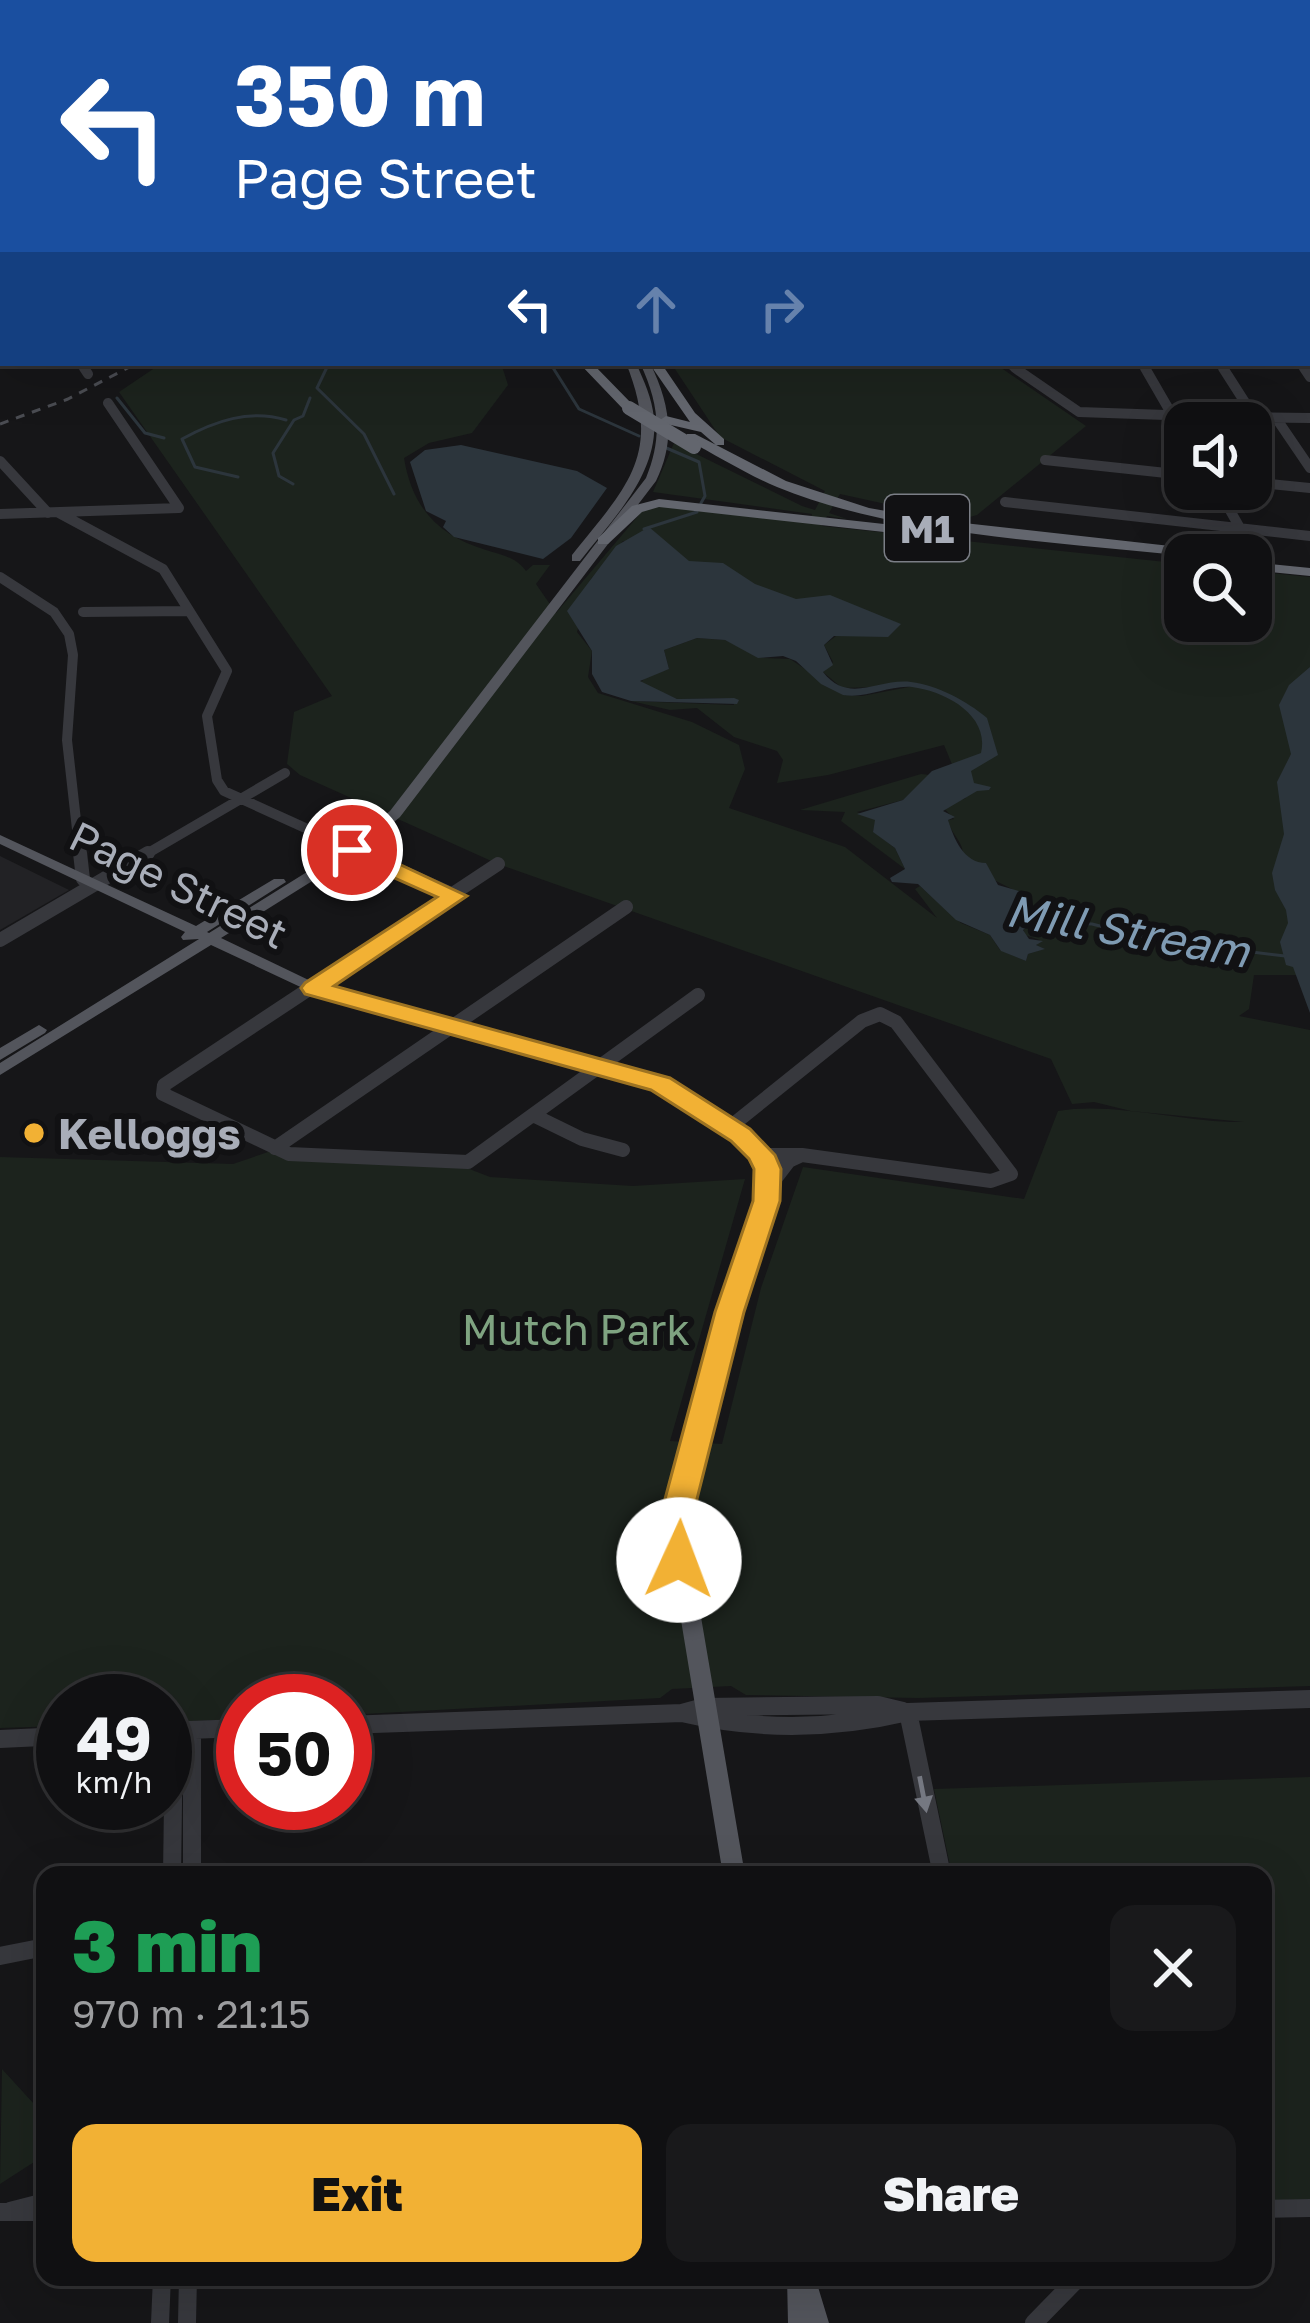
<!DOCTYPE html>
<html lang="en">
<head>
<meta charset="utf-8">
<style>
	:root { --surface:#101012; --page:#19191b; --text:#f1f3f6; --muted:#9c9d9f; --line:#303032; --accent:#f2b134 }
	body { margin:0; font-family:"Golos Text",sans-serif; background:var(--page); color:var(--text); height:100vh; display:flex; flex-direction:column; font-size:45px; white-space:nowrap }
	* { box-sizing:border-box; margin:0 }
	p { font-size:39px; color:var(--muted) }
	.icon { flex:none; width:66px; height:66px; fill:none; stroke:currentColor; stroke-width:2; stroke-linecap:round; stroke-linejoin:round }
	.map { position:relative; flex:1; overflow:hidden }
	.side { position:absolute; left:36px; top:1866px; width:1236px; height:420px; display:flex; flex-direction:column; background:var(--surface); border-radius:24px; box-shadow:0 12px 48px #0002,0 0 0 3px var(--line) }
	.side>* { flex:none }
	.banner { position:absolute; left:0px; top:0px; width:1311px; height:366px; box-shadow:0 12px 48px #0002,0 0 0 3px var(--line); background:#1a4fa0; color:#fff; overflow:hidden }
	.tools { position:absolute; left:1164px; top:402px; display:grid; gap:24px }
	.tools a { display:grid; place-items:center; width:108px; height:108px; border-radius:24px; background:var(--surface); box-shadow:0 12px 48px #0002,0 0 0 3px var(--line); font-size:60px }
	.speed { position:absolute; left:36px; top:1674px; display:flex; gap:24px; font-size:60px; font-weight:700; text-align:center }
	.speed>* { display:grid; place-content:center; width:156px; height:156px; border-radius:50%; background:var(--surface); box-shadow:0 12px 48px #0002,0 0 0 3px var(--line); line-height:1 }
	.speed small { font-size:30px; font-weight:400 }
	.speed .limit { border:18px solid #d22; background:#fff; color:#111 }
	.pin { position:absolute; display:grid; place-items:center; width:102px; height:102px; color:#fff; margin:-51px; border:6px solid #fff; border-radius:50%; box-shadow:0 3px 12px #0007 }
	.me { position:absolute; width:132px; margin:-66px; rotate:2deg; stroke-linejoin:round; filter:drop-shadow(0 0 9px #0008) }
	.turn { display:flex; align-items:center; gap:42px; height:252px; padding:0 36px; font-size:54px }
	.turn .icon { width:156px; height:156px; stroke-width:2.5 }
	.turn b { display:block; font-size:84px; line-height:102px }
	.lanes { display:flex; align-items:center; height:114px; padding:0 36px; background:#0003; justify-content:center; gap:60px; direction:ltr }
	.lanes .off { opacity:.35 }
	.round { display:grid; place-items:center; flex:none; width:126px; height:126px; border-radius:24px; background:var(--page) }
	.headline { display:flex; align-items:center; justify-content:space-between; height:204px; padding:0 36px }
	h1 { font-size:72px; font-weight:800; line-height:90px; color:#1e9e55 }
	.primary-button { display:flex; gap:24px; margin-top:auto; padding:24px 36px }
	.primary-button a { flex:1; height:138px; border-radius:24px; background:var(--accent); color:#111; font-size:48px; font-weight:800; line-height:138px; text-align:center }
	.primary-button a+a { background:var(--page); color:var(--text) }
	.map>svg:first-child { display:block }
	.built { fill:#222225 }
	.green { fill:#1c231d; fill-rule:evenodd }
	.water { fill:#2c353c }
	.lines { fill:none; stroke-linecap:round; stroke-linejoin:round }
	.stream { stroke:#2c353c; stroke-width:3 }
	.minor-far3 { stroke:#37383d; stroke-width:8 }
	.minor-far2 { stroke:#37383d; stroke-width:10 }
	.minor-far1 { stroke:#37383d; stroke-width:14 }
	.minor { stroke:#37383d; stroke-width:18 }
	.major { fill:#53555c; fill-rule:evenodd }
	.highway { fill:#63666e; fill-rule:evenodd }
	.rail { stroke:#4a4c52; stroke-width:3; stroke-dasharray:9 8; stroke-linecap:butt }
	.highway-bridge { stroke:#63666e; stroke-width:14 }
	.oneway { fill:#757881 }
	.route { fill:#f2b134; stroke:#9d7322; stroke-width:3 }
	.poi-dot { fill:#f2b134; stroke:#111113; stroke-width:4.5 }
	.labels { text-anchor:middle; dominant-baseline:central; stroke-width:12; stroke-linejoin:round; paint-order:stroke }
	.shield { fill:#111113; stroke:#7b7e86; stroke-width:3 }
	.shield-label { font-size:39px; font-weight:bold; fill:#a8adb8 }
	.street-label { font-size:42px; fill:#a8adb8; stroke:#111113 }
	.poi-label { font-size:42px; font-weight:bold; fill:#a8adb8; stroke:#111113; text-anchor:start }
	.park-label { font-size:42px; fill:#7fa381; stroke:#111113 }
	.water-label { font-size:45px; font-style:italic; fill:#7f9bb3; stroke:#111113 }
</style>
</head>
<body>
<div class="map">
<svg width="1310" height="2323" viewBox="0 0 1310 2323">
	<rect width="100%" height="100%" fill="#161618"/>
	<path class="built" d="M0,856L69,890L0,930Z"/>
	<path class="green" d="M162,363H501L508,385L472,433L429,443L404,458C412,508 439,536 486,550C502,555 516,557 526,571L533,565H550L536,584L556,613L644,509L656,505L809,523L812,514L653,492L674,443L802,506L815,510L825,491L720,437L671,363H994L1086,426L977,515L959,520L840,494L829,513L847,519L827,516L822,526L1185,564V621H1251V571L1310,577V975H1254L1249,1009L1239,1016L1310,1030V1686L918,1698L746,1695L731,1686L672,1689L660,1698L345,1715V1701H243V1719L165,1722V1701H63V1726L0,1728V1157L233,1164L274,1150L454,1163L490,1177L633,1186L745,1179L670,1441L722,1444L761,1288L803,1167L1024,1199L1058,1111C1112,1101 1186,1123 1244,1122L1131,1111L1094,1102L1072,1104L1051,1059L498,864L300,775L287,764L294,712L332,696L119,392ZM623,541L863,634L840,633L824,645L833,662L823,672L842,688L914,686L862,696L844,695L790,659L764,658L725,640L697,638L664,650L669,669L648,675L640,683L677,699L734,698V705L631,701L670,710L697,708L734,737L777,751L783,760L777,783L828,775L944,745L966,798L943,807L954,819L948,820C950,833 963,841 963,854L973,863H986L992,879L1012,889L1024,904L1031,923L1023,928L1025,935L1040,940L1036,945L1044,949L1028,954L1026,961L1000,950L990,935L961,923L920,886L915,889L937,918L845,847L729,808L745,769L739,745L692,722L598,693L588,677L592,651L577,632L591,579Z
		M921,774L930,775L903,800L857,812L876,820L873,831L895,848L905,869L841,821L845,812L800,810Z
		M1310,1777V2199L1263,2201V1875H952L934,1789Z
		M2,2069L45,2116V2155L0,2184Z"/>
	<path class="water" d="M461,445L577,471L607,488L571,538L543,559L454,537L443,527L446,521L426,511L410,462L425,450Z
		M649,527L689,561L723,563L755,584L796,599L830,595L901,624L888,637L834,636L824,645L833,665L823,672C849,705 878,678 911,682C937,685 967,701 987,718L998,755L971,771L974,783L991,787L989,790L977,791L943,811L955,817L948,820C954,839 964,863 986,863L998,885L1029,894L1031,900L1023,908L1031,923L1023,930L1029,939L1043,941L1036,945L1045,949L1028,954L1026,961L1001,951L990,935L956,920L918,884L892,882L890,878L905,869L895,848L873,832L875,820L857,814L903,800L932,771L981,753C990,715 945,691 912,687C889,685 867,699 843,695L821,684L796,661L783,656L758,658L725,640L697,638L664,650L669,669L640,681L677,699L734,698L739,700L737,704L631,701L602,692L592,674V651L567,611L616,546Z
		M1310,667V1013L1293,967L1286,965L1280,942L1288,923L1286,910L1275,890L1272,873L1284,834L1277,782L1291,754L1279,705L1289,685Z"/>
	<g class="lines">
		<path class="stream" d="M209,3L244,0
			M329,363L317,388L364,434L394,494
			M550,363L579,409L639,436
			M117,398L145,433L164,438
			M664,447L699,462L705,496L701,503
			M238,477L195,467L182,439C215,421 249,409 286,420
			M293,484L279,476L273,453L294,420L303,416L310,398
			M644,529L697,512
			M1027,921L1092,924L1155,940L1285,956"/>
		<path class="minor-far3" d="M80,363L86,371
			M1007,363L1019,371
			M1142,363L1147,371
			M1220,363L1225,371
			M1300,363L1306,371"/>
		<path class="minor-far2" d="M84,368L88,374
			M1015,368L1079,412L1166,415
			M1145,368L1171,413
			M1223,368L1255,418
			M1304,368L1310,377
			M1166,415L1185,434
			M1181,416L1310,418
			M1276,418L1310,468
			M1045,460L1185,475
			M0,461L48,513
			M1251,482L1310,488
			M1218,489L1240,528
			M1005,502L1310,536
			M59,513L163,569L227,671L207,716L217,780L224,791L367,856
			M0,514L179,508L108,403
			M0,577L54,612L69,634L73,655L67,740L80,856
			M83,612L189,611
			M143,856L285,773"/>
		<path class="minor-far1" d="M80,853L83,879
			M360,853L455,896
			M498,864L164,1085L163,1094L289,1154L468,1162L698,995
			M0,940L148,853
			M535,1116L582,1139L623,1150
			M730,1127L862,1021L880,1014L896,1022L1011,1174L991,1181L802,1155H761
			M275,1148L626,907
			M769,1187L789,1161L802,1155"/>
		<path class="minor" d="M908,1712L942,1875
			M682,1713C758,1731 832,1730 908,1712L1310,1699
			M345,1725L682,1713L704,1707L878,1705L903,1711
			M188,1730L243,1728
			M192,1730V1875
			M0,1739L63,1736
			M172,1875L174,1732
			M0,1956L45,1947
			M1263,2209L1310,2208
			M10,2211L45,2202
			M0,2212H45
			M160,2323L162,2277
			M187,2323L188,2277
			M1034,2323L1079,2277"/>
		<path class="major" d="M101,0H135L125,3H91Z
			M151,0H180L171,3H142Z
			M408,0H468L464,3H407Z
			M920,0H928L930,3H922Z
			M0,64H3V70H0Z
			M1308,265H1310V271H1308Z
			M626,363H636C644,381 652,398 654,418C659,474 612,520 580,561H572V555C627,486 663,455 626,363Z
			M640,363H650C670,404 676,440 656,481L400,817L357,853L221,938L319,985L667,1081L736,1124L769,1155L777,1177L775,1200L739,1312L686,1529L745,1875H723L666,1529L721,1312L759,1200L761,1177L754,1157L724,1130L655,1087L309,991L211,945L0,1075V1063L199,939L183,940L181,937L185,932L0,844V835L196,926L274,879H284L286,882L207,932L209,933L347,847L390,811L646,478C663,437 659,403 640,363Z
			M39,1025L47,1030L45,1033L0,1060V1048Z
			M787,2277H815L829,2323H788Z"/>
		<path class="highway" d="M0,10H3V16H0Z
			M579,363H592L633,405V411H625Z
			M649,363H661L695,413L724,439V445H716L701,432L662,423L660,420L666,416L690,422Z
			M687,434H695L786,481L869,508L937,520L1215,551L1222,555L1185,556C1056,541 896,536 777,487C746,474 716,455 687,440Z
			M659,499L911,527L918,531L911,535L659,507L642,512L608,544H598V538L632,506Z
			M1251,562L1310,568V576L1251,570Z"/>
		<path class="rail" d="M383,3L403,0
			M0,424L68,399L137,363"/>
		<path class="highway-bridge" d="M629,408L694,447"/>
	</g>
	<defs><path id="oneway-solid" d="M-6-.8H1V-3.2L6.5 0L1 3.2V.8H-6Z" transform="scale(3)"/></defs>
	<use class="oneway" href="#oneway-solid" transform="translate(923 1794) rotate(79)"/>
	<path class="route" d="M352,842L467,896L334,986L670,1078L750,1129L775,1155L781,1169L780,1201L744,1312L697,1499L695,1560L690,1568H667L663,1560L665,1499L715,1312L753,1201L754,1169L749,1159L731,1141L651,1090L305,994L301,988L305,983L437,897L343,855L340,850Z"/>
	<circle class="poi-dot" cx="34" cy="1133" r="12"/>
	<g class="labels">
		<rect class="shield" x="885" y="495" width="84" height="66" rx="9"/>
		<g class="shield-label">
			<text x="927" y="528">M1</text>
		</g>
		<g class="street-label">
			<text transform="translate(179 884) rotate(26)">Page Street</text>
		</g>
		<g class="poi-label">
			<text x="58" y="1133">Kelloggs</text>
		</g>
		<g class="park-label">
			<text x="576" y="1329">Mutch Park</text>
		</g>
		<g class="water-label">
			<text transform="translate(1128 930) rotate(10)">Mill Stream</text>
		</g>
	</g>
</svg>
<div class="tools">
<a><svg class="icon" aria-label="sound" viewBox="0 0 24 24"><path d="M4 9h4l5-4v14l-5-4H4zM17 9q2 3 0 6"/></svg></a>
<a><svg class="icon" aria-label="search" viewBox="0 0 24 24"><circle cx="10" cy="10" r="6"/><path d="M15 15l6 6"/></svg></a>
</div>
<div class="speed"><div>49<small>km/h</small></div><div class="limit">50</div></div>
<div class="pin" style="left:352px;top:850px;background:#d93025"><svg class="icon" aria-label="arrive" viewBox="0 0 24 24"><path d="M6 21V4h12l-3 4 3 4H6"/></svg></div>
<svg class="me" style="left:679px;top:1560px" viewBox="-20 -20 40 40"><circle r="19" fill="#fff"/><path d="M0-13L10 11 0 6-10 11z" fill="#f2b134"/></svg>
<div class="banner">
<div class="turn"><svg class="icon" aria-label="left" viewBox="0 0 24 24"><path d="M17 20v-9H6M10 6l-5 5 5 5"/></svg><div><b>350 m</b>Page Street</div></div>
<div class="lanes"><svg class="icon" aria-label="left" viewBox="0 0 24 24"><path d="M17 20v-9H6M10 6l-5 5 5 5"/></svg><svg class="icon off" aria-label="ahead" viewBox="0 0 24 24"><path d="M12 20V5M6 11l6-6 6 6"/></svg><svg class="icon off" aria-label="right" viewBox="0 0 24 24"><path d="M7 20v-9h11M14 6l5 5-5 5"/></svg></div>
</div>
<section class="side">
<div class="headline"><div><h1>3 min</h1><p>970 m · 21:15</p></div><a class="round"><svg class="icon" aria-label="close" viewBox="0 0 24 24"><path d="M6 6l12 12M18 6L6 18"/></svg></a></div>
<div class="primary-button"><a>Exit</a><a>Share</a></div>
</section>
</div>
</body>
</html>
